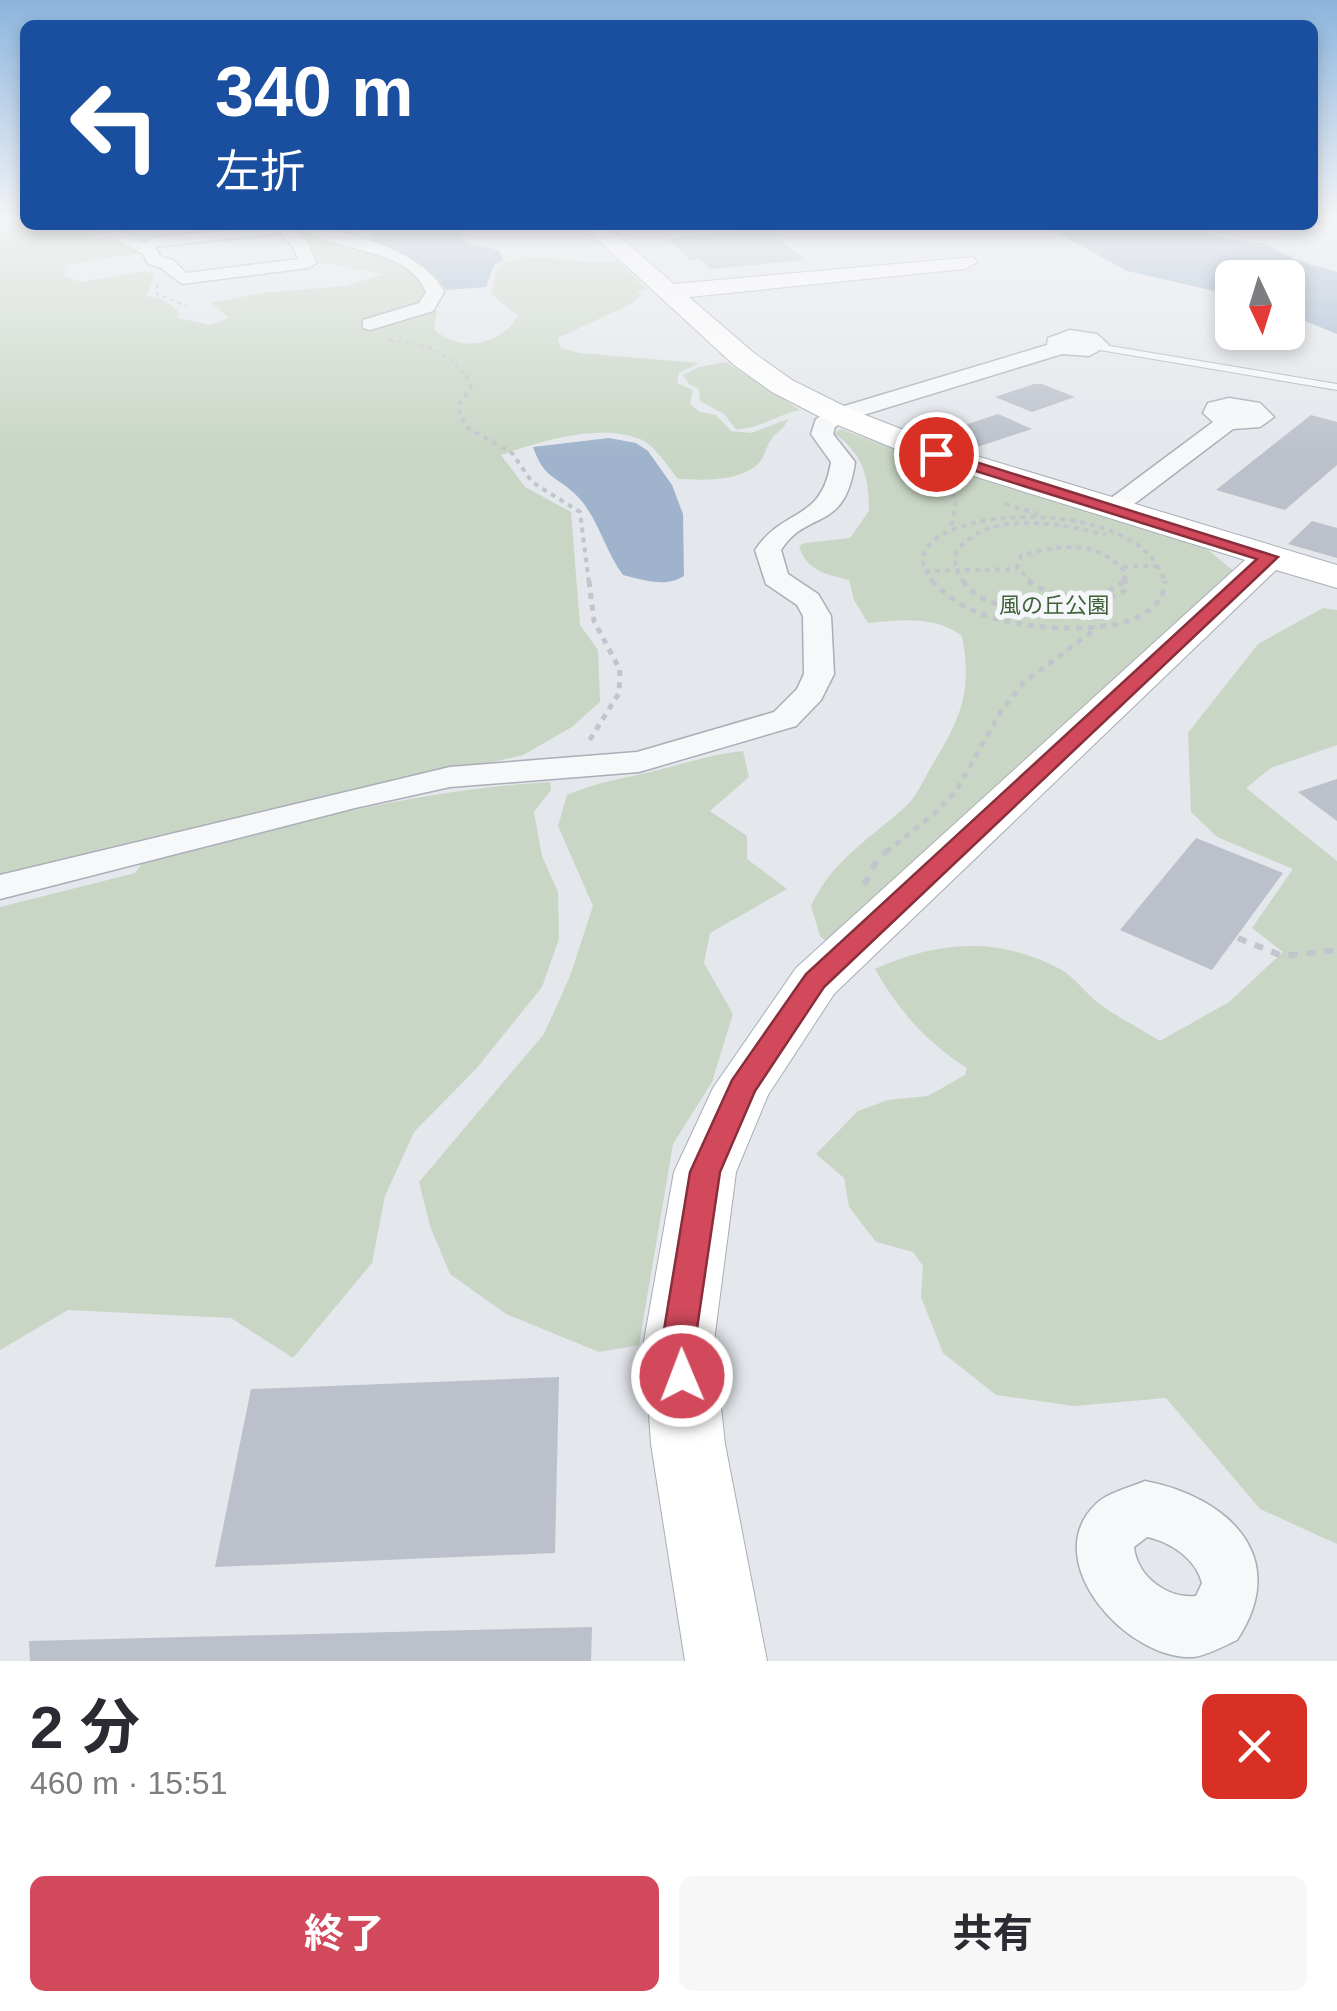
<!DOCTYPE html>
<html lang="ja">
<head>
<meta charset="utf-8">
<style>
	:root { --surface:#fff; --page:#f7f7f7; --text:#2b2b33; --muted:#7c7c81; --accent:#d1495b }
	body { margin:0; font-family:Helvetica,"Noto Sans JP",sans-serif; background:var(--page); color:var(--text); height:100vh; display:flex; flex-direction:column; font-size:38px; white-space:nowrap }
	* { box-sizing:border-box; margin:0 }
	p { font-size:32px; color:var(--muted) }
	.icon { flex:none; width:55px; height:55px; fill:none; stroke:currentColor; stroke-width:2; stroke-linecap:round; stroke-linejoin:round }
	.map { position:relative; height:1661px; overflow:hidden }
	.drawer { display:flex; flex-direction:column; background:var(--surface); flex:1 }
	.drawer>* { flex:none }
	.hud { position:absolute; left:20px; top:20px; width:1298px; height:210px; border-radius:15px; box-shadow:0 5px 15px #0003; background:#1a4fa0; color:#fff; overflow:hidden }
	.needle { width:65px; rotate:176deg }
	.fabs { position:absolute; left:1215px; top:260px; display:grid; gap:20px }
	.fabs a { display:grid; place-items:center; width:90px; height:90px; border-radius:15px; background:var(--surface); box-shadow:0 5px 15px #0003; font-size:50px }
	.pin { position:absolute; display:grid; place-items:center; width:85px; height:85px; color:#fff; margin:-42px; border:5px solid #fff; border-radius:50%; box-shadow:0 2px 10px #0007 }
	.me { position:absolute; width:110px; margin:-55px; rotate:359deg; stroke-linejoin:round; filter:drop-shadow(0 0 8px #0008) }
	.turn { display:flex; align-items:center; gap:35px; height:210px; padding:0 30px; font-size:45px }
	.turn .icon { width:130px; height:130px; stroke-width:2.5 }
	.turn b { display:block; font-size:70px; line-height:85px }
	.round { display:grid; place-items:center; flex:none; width:105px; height:105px; border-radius:15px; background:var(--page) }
	.overview { display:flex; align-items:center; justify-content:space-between; height:170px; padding:0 30px }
	h1 { font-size:60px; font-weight:700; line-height:75px }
	.button { display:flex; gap:20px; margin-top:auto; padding:20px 30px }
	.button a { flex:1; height:115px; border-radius:15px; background:var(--accent); color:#fff; font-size:40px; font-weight:700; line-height:115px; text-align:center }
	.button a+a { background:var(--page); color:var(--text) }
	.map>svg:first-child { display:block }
	.green { fill:#c9d6c5 }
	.water { fill:#9fb4cc }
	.building { fill:#bbc0ca }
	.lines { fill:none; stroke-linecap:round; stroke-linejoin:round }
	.lane-casing { stroke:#a9aeb7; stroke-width:2 }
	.street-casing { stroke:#a9aeb7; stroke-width:3 }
	.secondary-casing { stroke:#a9aeb7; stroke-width:2 }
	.path-far3 { stroke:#c2c5cb; stroke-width:2.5; stroke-dasharray:4 4; stroke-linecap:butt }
	.path-far2 { stroke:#c2c5cb; stroke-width:4; stroke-dasharray:5 5; stroke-linecap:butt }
	.path-far1 { stroke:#c2c5cb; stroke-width:5; stroke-dasharray:6 6; stroke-linecap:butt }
	.path { stroke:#c2c5cb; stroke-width:6; stroke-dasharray:9 9; stroke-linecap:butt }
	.lane { fill:#f7f8fa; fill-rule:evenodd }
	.street { fill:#f7f8fa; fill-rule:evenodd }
	.secondary { fill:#fff; fill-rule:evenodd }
	.route { fill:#d1495b; stroke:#882f3b; stroke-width:2.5 }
	.labels { text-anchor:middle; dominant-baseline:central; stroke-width:10; stroke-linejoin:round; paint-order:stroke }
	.far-park-label { font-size:22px; fill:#3f6138; stroke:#f4f6f9 }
</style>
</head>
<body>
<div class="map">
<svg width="1337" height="1661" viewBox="0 0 1337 1661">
	<rect width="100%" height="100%" fill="#e4e7ec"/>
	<path class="green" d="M0,219H25V225H81L79,228L89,235L137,249L140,253L66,265L63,275L81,282L145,271L154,275L146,296L164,300L179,312L177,318L211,325L229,318L211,303L262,293L345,286L385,274L322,263L295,227L340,225L363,237L367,253L421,274L425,297L437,312L434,329C459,354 501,345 518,316L491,294L497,267C531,247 581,268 617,260L647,289L636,292L642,294L631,304L558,338L560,348L580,353L699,363L679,373L677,383L693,390L690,404L700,412L716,415L731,431L751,433L788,419C784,429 779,430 773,437C766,445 765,458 757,465C736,482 703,480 678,479C668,467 655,445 640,439C599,423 541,441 501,455L525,487L571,512L580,625L598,650L600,702L572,727L523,755L0,875Z
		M726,362L800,410C777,415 759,429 736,429L724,414L700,401L699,389L689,384L683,375L699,367Z
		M841,429L936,465L1207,549L1236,573L830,944L820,936L811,906C832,860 870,839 906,806C917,796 924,779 931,767C960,719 973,693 962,636C934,615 901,620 868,623L854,600L849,580C825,574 807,571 799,546L805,543L850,538L869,511C869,476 863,454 834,433Z
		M1323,608L1337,610V745L1271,768L1246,788L1337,861V1544L1260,1509L1166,1398L1074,1406L996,1395L943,1353L921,1297L923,1266L913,1252L876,1242L849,1207L844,1178L816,1154L858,1111L888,1100L928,1096L965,1075L967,1068C927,1043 898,1010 875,969C937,941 998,936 1060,969C1076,978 1086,994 1101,1005C1119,1018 1141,1029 1160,1041L1229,1002L1283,952L1252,928L1293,869L1217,837L1191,812L1188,733L1258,644Z
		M743,751L749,777L710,811L747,836V859L787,889L710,933L704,963L733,1014L712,1082L673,1144L639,1345L599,1352L506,1314L450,1274L430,1226L419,1182L544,1034L570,976L593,906L558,826L567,795C603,780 629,778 666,768C692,761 716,754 743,751Z
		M550,782L551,790L534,812L542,856L558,892L559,939L542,987L476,1069L414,1132L385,1196L372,1263L293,1358L231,1318L68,1310L0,1350V907L135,873L143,862C277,828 410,790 550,782Z"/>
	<path class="water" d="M344,225H458L466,243L498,250L504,260L494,265L486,287L446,290L436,276L420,264L380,248L367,231Z
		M1043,225H1178L1227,239L1268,244L1295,260L1337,272V334L1288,314V278H1232V295L1127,271Z
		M609,438L636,443L648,451L672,485L683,514L684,576C665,588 644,580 623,575C604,550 598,515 574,493C553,474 544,478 533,447Z"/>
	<path class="building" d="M767,229L805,260L711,269L700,259L690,260L667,238Z
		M1034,384H1042L1075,397L1032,412L995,397Z
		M998,414L1032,429L974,448L941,433Z
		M1311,415L1337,422V465L1285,510L1216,490Z
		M1312,521L1337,528V558L1288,544Z
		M1337,779V821L1298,792Z
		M1196,838L1283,873L1212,970L1120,930Z
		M559,1377L555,1553L215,1567L251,1389Z
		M592,1627L591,1661H30L29,1641Z"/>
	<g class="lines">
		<g class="lane-casing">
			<path id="lane" d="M1098,344L1337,384V390L1094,349L1093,347Z"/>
		</g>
		<g class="street-casing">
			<path id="street" d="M1320,219H1337V227Z
				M87,225H108L146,243L154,237L290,225L307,241L317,263L308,268L182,284L161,268L148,264L143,254ZM280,233L293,247L298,259L186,273L173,260L161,257L155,247Z
				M294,225C336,225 427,252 444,292L433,311L370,330L363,328V320L419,303L426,292C407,245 329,253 294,225Z
				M1070,330L1097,334L1109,345L1089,356L1062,354L847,420L835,427L833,434L855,462C845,534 808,508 781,550L788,574L818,594L831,616L834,674L821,700L796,726L639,772L450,787L355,808L0,899V875L450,767L637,752L774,712L797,689L804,674L803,616L797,605L766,584L755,550C785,506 821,523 831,462L811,434L816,419L831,410L1047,345L1048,338Z
				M1229,398L1260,403L1274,417L1260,427L1233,429L1121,514H1103L1100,509L1103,504L1213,422L1203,413L1208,403Z
				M1145,1481C1228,1497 1292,1557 1237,1640C1224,1646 1208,1655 1194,1657C1127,1661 1037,1560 1096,1504C1107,1493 1131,1487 1145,1481ZM1147,1537C1171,1542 1196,1559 1202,1583L1196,1596C1168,1599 1137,1577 1134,1547Z"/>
		</g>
		<g class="secondary-casing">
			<path id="secondary" d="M582,225H606L674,284L973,257L977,262L965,269L689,297L754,353L792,380L850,409L947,447L1337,565V588L1276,570L834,994L768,1095L736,1172L714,1341L725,1444L767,1661H685L651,1444L644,1341L674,1172L713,1088L796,968L1245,560L925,461L828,421L772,392L734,365Z"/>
		</g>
		<path class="path-far3" d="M157,284V294L187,306
			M389,340C420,344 450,350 467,378"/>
		<path class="path-far2" d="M466,375L471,388L457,406L466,427L512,453L532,482L580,512L589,583
			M948,483L956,501L951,528
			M1005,504L1038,514
			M1123,567L1160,566
			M925,571L1017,569
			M934,583C866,509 1139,482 1165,583
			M964,583L955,567L956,552C988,508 1062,524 1106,535
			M1032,583L1017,567L1021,556C1058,544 1098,539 1126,573L1122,583
			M1125,583L1126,578"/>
		<path class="path-far1" d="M589,581L594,621L620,670L619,693L589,741
			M932,581C946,596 964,608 984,615C1023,630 1162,645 1165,581
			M963,581C993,624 1084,611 1124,591L1126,581
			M1028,581C1056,601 1098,603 1124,581
			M886,852L934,814L956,791L1000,713L1023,683L1097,628"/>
		<path class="path" d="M864,885L876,862L889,849
			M1238,938L1282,956L1337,950"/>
		<use href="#lane" class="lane"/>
		<use href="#street" class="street"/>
		<use href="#secondary" class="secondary"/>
	</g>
	<linearGradient id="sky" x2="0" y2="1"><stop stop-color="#8bb4dd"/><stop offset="0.48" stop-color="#f3f4f6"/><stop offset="1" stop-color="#f3f4f6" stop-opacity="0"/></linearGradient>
	<rect width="1337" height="452" fill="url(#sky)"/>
	<path class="route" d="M931,451H941L1278,557L824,987L755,1091L720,1172L695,1342L699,1376L694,1386L682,1391L670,1386L665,1376L662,1342L690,1172L732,1080L806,974L1257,559L931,457Z"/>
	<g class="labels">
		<g class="far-park-label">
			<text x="1054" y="605">風の丘公園</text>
		</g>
	</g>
</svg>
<div class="fabs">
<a><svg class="needle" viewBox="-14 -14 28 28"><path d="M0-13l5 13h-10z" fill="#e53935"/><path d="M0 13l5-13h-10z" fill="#7c7c81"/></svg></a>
</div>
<div class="pin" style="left:936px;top:454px;background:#d93025"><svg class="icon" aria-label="arrive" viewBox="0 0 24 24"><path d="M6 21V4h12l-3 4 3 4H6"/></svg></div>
<svg class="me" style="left:682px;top:1376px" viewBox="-20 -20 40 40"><circle r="17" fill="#d1495b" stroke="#fff" stroke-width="3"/><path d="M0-11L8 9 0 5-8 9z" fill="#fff"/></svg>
<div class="hud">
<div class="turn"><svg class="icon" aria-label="left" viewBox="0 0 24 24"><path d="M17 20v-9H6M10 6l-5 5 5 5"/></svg><div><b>340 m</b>左折</div></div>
</div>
</div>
<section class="drawer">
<div class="overview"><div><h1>2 分</h1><p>460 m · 15:51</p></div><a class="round" style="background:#d93025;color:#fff"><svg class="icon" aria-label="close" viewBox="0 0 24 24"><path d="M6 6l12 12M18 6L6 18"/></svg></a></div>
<div class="button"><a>終了</a><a>共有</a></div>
</section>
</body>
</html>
